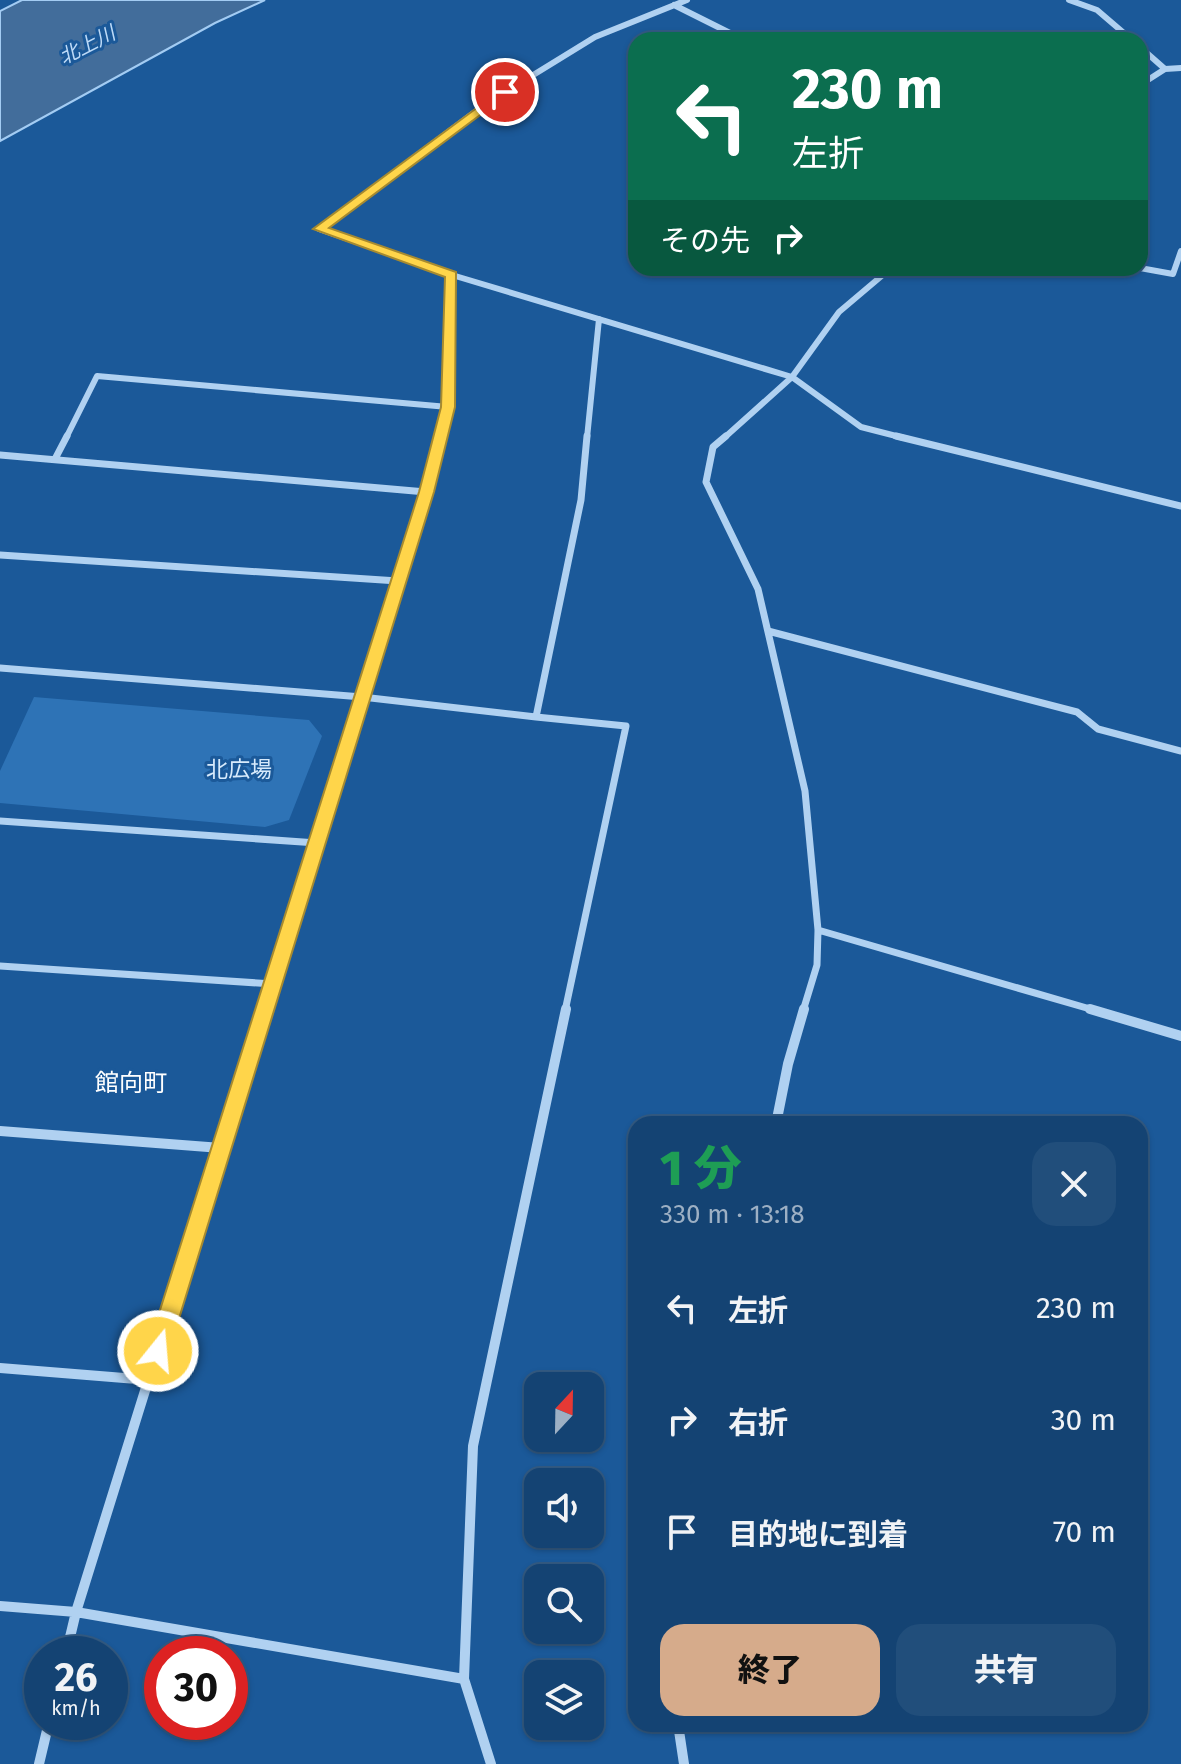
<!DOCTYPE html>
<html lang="ja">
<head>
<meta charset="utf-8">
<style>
	:root { --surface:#144373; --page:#214e7b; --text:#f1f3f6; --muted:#9db0c4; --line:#335c85; --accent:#d6ab8b }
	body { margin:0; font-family:"Fira Sans","Noto Sans JP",sans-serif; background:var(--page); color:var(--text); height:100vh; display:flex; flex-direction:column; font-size:30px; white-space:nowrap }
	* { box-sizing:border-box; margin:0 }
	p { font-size:26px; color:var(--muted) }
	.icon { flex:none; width:44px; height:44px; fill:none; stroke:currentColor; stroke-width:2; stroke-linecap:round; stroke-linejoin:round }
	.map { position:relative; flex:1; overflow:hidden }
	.details { position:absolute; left:628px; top:1116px; width:520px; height:616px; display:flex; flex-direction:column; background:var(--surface); border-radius:24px; box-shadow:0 2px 6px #0004,0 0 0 2px var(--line) }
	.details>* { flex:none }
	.guide { position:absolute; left:628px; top:32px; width:520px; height:244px; border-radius:24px; box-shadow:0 2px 6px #0004,0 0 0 2px var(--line); background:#0b6e4f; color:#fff; overflow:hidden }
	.needle { width:52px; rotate:22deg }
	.tools { position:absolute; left:524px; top:1372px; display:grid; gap:16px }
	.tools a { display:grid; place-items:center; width:80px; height:80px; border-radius:16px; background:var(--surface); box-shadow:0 2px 6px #0004,0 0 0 2px var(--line); font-size:40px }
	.speed { position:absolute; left:24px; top:1636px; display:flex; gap:16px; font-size:40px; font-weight:700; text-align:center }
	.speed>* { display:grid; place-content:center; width:104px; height:104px; border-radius:50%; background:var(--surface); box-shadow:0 2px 6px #0004,0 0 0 2px var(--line); line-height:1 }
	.speed small { font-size:20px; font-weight:400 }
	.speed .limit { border:12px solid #d22; background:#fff; color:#111 }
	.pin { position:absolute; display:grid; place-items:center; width:68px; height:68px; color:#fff; margin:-34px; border:4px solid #fff; border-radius:50%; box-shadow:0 2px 8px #0007 }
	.me { position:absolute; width:88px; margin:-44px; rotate:17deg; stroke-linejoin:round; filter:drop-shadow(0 0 6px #0008) }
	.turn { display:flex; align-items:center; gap:28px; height:168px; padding:0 32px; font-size:36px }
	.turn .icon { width:104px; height:104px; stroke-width:2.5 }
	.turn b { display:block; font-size:56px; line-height:68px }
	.then { display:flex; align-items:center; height:76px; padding:0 32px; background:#0003; gap:16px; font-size:30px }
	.round { display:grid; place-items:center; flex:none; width:84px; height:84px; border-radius:24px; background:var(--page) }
	.headline { display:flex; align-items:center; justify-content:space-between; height:136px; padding:0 32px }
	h1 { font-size:48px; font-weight:800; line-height:60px; color:#1e9e55 }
	.button { display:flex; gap:16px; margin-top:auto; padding:16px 32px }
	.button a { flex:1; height:92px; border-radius:24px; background:var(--accent); color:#111; font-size:32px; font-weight:800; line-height:92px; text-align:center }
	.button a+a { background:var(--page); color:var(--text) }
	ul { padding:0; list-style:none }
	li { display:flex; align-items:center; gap:24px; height:112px; padding:0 32px }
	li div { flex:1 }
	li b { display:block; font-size:30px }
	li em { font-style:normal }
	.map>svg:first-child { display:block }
	.green { fill:#2e73b6 }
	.water { fill:#426d9b; stroke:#a3ccf3; stroke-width:2 }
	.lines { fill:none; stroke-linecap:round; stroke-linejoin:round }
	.minor-far2 { stroke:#b0d1f1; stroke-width:6 }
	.minor-far1 { stroke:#b0d1f1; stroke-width:7 }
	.minor { stroke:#b0d1f1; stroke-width:10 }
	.route { fill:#ffd54a; stroke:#a68a30; stroke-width:2 }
	.labels { text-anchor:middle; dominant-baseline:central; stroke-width:6; stroke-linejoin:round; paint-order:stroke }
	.far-water-label { font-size:20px; font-style:italic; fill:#bddaf7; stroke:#1b5999 }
	.park-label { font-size:22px; fill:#d7eafc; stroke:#1b5999 }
	.neighbourhood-label { font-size:24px; fill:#fff; stroke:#1b5999 }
</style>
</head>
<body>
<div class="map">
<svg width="1181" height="1764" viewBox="0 0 1181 1764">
	<rect width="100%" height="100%" fill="#1b5999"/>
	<path class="green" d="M34,697L309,720L322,736L289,820L265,827L0,803V771Z"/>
	<path class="water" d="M22,0H265L215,23L0,141V11Z"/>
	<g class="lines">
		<path class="minor-far2" d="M1069,0L1097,10L1132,40
			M674,5L744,40
			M1140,47L1165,69
			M1140,85L1165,69L1181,68
			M1140,268L1173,274L1181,251
			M452,275L792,377L861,427L904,438
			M66,438L97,376L448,407
			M440,438L448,407L452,275L319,229L483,106L595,37L687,0
			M587,438L599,319
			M724,438L792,377L839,312L891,268"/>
		<path class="minor-far1" d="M726,436L713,447L706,482L758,589L805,791L818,930L817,965L803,1011
			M896,436L1181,506
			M0,455L426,492
			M55,459L67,436
			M0,555L398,581
			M768,631L1077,712L1098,729L1181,751
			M0,668L362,697L536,717L581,500L587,436
			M536,717L626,726L565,1011
			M0,821L317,843
			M818,930L1097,1011
			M0,966L273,984
			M264,1011L426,492L441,436"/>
		<path class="minor" d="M1090,1009L1181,1036
			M776,1124L788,1064L804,1009
			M0,1131L221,1148
			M0,1368L149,1380
			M0,1606L76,1612L464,1679
			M66,1654L76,1612L264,1009
			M678,1724L684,1764
			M39,1764L49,1722
			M491,1764L464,1679L473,1446L566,1009"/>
	</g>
	<path class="route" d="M501,90L511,92L329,228L456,272L455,407L434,492L169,1351L165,1358L158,1361L150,1358L147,1351L419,492L441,407L445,277L313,229Z"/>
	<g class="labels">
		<g class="far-water-label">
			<text transform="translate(87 45) rotate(-27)">北上川</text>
		</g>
		<g class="park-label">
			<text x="239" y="769">北広場</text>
		</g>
		<g class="neighbourhood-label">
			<text x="131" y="1083">館向町</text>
		</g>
	</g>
</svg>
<div class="tools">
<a><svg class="needle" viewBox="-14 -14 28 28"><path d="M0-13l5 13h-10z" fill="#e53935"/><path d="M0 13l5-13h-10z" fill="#9db0c4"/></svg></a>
<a><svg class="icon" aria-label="sound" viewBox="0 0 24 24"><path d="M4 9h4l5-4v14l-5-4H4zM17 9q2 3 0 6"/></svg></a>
<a><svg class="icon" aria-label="search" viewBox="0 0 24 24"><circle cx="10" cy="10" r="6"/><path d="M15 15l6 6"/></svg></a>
<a><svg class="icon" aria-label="layers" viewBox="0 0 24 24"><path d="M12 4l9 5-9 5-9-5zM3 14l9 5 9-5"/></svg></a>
</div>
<div class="speed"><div>26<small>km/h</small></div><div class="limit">30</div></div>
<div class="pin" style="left:505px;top:92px;background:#d93025"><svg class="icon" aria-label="arrive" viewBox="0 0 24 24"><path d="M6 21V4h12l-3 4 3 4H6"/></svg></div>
<svg class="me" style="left:158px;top:1351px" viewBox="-20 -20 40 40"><circle r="17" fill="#ffd54a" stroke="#fff" stroke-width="3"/><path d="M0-11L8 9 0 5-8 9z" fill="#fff"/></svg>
<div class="guide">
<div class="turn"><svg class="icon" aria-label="left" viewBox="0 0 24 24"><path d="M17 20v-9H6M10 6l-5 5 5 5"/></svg><div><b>230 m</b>左折</div></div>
<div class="then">その先<svg class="icon" aria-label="right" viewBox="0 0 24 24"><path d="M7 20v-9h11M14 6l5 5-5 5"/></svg></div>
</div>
<section class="details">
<div class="headline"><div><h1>1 分</h1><p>330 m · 13:18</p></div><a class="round"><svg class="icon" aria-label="close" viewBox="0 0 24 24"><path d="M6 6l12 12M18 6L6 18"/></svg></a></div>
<ul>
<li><svg class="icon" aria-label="left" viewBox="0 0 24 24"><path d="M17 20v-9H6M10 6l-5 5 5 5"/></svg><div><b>左折</b></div><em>230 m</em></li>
<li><svg class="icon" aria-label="right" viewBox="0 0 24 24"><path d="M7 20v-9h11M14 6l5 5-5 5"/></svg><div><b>右折</b></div><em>30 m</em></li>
<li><svg class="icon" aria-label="arrive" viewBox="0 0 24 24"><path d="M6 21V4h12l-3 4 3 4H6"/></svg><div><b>目的地に到着</b></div><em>70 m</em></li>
</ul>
<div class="button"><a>終了</a><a>共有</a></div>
</section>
</div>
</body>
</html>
